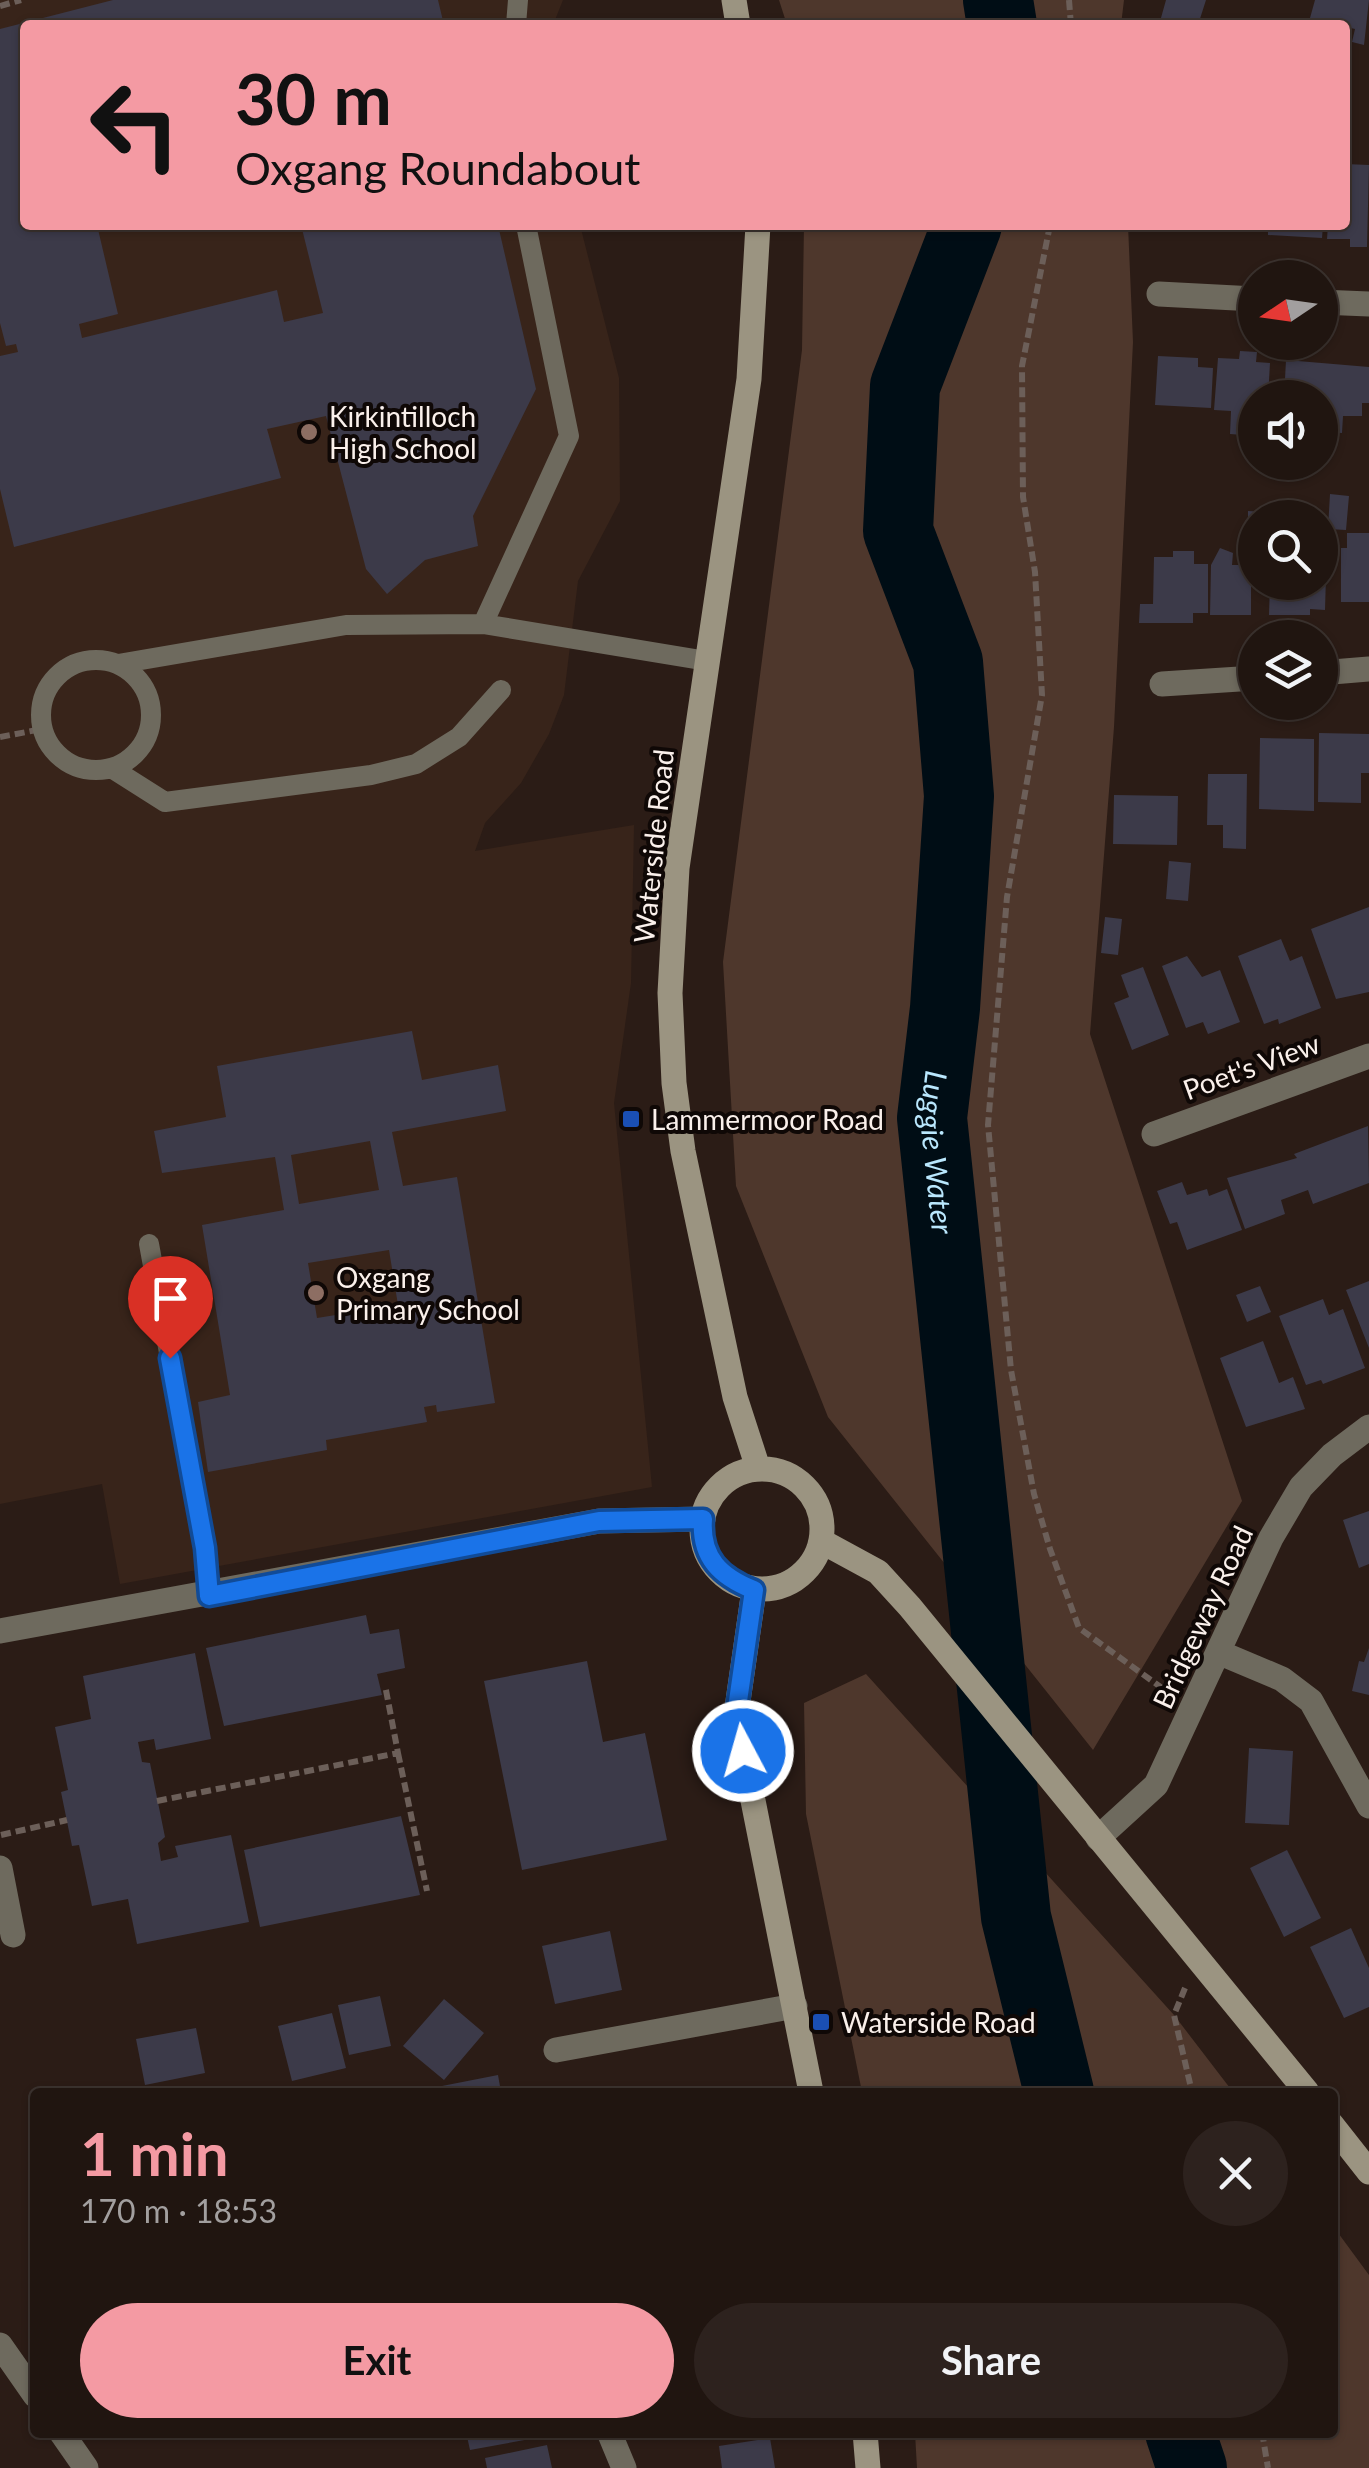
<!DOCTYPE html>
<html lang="en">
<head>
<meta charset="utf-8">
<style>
	:root { --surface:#201510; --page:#2d221e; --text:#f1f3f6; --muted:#a29f9f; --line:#3d3430; --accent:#f49aa3 }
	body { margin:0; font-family:Lato,sans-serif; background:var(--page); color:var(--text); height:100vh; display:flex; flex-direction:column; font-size:38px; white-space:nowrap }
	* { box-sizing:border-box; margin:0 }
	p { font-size:32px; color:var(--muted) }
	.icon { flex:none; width:55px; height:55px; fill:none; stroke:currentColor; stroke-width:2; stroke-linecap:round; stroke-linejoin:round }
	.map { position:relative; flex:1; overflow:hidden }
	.drawer { position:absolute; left:30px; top:2088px; width:1308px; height:350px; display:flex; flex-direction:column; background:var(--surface); border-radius:10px; box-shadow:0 2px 8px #0004,0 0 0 2px var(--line) }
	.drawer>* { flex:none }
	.banner { position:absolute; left:20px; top:20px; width:1330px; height:210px; border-radius:10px; box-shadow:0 2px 8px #0004,0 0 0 2px var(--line); background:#f49aa3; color:#111; overflow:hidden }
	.needle { width:65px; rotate:257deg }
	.fabs { position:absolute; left:1238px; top:260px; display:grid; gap:20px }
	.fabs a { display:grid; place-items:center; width:100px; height:100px; border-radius:50%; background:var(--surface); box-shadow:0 2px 8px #0004,0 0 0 2px var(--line); font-size:50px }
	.pin { position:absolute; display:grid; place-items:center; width:85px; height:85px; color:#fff; margin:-102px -42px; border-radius:50% 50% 50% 0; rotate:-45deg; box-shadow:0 0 10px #0007 }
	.pin .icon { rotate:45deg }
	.me { position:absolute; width:110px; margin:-55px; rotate:354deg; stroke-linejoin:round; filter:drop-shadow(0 0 8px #0008) }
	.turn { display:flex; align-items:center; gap:35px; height:210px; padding:0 50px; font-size:45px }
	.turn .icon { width:130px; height:130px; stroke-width:2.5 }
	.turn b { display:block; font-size:70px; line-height:85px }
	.round { display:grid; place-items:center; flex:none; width:105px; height:105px; border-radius:52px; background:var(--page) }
	.head { display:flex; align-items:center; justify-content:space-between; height:170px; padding:0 50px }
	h1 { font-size:60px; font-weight:700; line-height:75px; color:var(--accent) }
	.button { display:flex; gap:20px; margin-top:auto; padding:20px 50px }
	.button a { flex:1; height:115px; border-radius:60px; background:var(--accent); color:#111; font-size:40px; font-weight:700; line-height:115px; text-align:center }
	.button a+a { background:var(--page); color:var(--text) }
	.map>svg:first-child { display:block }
	.built { fill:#38241a }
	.green { fill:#4e372c }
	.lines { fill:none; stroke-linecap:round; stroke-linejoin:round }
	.river { stroke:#000d15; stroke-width:70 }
	.building { fill:#3c3a49; fill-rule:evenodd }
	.path { stroke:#6c5f59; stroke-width:6; stroke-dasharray:10 5; stroke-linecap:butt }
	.lane { stroke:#6e6a5e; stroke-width:20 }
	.street { stroke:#6e6a5e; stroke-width:25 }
	.secondary { stroke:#9b9481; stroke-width:25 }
	.route-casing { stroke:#114b97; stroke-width:25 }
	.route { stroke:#1a73e8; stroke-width:18 }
	.education-dot { fill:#8d6e63; stroke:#0f0806; stroke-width:4 }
	.transit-dot { fill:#1a4fb4; stroke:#0f0806; stroke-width:4 }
	.labels { text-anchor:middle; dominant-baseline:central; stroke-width:8; stroke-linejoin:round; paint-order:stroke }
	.poi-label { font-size:28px; fill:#faf0eb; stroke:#0f0806; text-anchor:start }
	.street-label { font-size:28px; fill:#faf0eb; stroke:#0f0806 }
	.water-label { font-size:30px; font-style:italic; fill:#b9e7fd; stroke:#0f0806 }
</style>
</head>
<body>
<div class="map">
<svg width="1369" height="2468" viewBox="0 0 1369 2468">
	<rect width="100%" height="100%" fill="#2b1c16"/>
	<path class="built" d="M0,0H563L553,25H25V225H580L619,378L620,501L578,581L564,695L549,734L521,783L485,823L475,851L634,825L631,983L614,1103L652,1487L120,1584L102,1484L0,1504Z"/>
	<path class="green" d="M779,0H1124L1121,25H787Z
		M804,225H1128L1133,342L1114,727L1090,1034L1242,1501L1093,1750L828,1417L736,1186L723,962L802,350Z
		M866,1674L1174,2015L1233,2092H862L806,1814L804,1703Z
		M1333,2226L1369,2275V2468H917L915,2433L1332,2432Z"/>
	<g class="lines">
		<g class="river">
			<path d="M998,0L1002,25"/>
			<path id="s1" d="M967,225L905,386L898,531L948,662L959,796L945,1008L932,1118L1016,1917L1059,2092"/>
			<path d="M1180,2432L1192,2468"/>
		</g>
	</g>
	<path class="building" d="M113,0H438L444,25H25V225H97L118,314L79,324L82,338L277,290L284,322L323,313L301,225H498L536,389L473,516L478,546L425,560L387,594L366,569L326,416L267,429L281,478L14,547L0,489V356L18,352L16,344L6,346L0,323V29Z
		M1166,0H1206L1198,25L1179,21L1178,25H1159Z
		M1315,0H1369L1364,45L1352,42L1355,29L1310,18Z
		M1345,164L1369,165L1367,247H1350V239H1327L1328,225H1345Z
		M1268,225H1323L1322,238L1268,235Z
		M1240,351L1257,352L1256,362L1270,363L1268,398H1255V436L1230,434L1231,411L1214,410L1218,358L1239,359Z
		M1158,356L1198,358V367L1213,368L1211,408L1155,405Z
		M1286,360L1369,367V403H1362V416H1343L1342,433L1325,432L1320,398H1284Z
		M1330,494L1349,496L1346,530L1328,529Z
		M1248,511L1264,512V518H1255V541H1248Z
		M1347,533H1369V602H1341V548H1347Z
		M1220,548L1233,553L1232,565H1251V615H1210L1211,565Z
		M1173,551H1194V564H1208V613H1193V623H1139L1140,604H1153L1154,557H1173Z
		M1320,576H1326L1325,610L1310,609V615H1269L1270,582H1320Z
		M1319,733L1369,734V773H1361V803L1318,802Z
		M1260,738L1314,739V811L1259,809Z
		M1208,774H1247L1246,849L1223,848V825H1207Z
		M1114,795L1178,796L1177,845L1113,844Z
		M1169,861L1191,863L1188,901L1166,899Z
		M1369,907V992L1336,999L1311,929Z
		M1105,917L1122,919L1118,955L1101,953Z
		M1281,939L1290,961L1302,956L1321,1008L1279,1024L1278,1019L1264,1024L1238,956Z
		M1187,956L1202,977L1220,970L1240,1022L1208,1034L1203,1022L1186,1028L1162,966Z
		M1143,967L1169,1035L1132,1050L1114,1003L1129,997L1121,975Z
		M412,1031L422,1080L498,1065L506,1111L392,1132L403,1186L457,1177L495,1403L437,1412L436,1405L424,1407L427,1422L326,1440L327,1450L208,1472L198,1402L230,1395L202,1225L284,1210L275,1157L162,1173L154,1131L226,1117L217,1066ZM370,1141L379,1190L299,1204L291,1155ZM389,1250L398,1305L317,1318L308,1263Z
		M1368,1126L1369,1183L1313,1204L1308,1190L1281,1200L1285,1214L1245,1229L1227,1178L1297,1158L1294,1154Z
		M1182,1182L1187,1195L1207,1189L1209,1196L1227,1189L1242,1230L1187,1250L1177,1222L1170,1224L1157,1191Z
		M1369,1281V1348L1346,1290Z
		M1260,1286L1271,1312L1247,1322L1236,1295Z
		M1323,1299L1329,1315L1343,1309L1365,1368L1323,1384L1321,1380L1306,1385L1279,1316Z
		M1263,1341L1279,1383L1293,1377L1305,1409L1246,1427L1220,1358Z
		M1369,1511V1564L1359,1568L1343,1520Z
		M366,1615L370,1634L399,1629L405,1668L377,1674L382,1695L224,1726L206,1648Z
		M1369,1648V1695L1352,1691L1359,1661L1364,1662Z
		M195,1653L211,1739L156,1750L154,1739L138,1742L142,1762L150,1763L165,1837L158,1843L161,1861L178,1857L175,1846L231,1835L249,1922L137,1944L128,1899L92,1906L79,1845L72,1846L61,1792L68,1790L55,1727L91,1719L83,1676Z
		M587,1661L603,1742L645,1733L667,1840L522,1870L484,1681Z
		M1249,1748L1293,1751L1289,1825L1245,1823Z
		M401,1816L420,1895L260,1927L244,1850Z
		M1287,1850L1321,1918L1284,1937L1250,1868Z
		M1351,1928L1369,1968V2007L1344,2018L1310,1947Z
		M610,1931L622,1990L555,2004L542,1946Z
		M380,1996L391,2046L349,2055L338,2005Z
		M444,1999L484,2033L444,2080L403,2046Z
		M332,2013L346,2068L292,2081L278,2026Z
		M196,2028L205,2073L145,2085L136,2039Z
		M498,2075L501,2092H444L442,2086Z
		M466,2432H529L530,2439L470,2450Z
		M770,2438L775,2468H722L719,2446Z
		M547,2445L552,2468H487L485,2458Z"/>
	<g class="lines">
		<path class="path" d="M1069,0L1071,25
			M0,6L21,0
			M1050,225L1022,366L1023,497L1035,572L1042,695L1007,897L988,1125L1011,1370L1034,1494L1050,1549L1079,1628L1166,1691
			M0,737L42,729
			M398,1753L427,1891
			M157,1801L398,1753L385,1685
			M1,1835L67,1820
			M1185,1988L1174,2015L1192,2092
			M1262,2432L1268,2468"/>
		<path class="lane" d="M516,25L518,0
			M526,225L569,436L483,624L707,661
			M41 715a55 55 0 1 1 110 0a55 55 0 1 1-110 0Z
			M118,664L346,625L483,624
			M113,769L165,802L371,775L416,764L459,737L501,690
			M149,1244L205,1548L209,1595"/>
		<path class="street" d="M1159,294L1255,299
			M1320,302L1369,304
			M1320,673L1369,669
			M1162,684L1255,678
			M1154,1134L1369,1056
			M0,1631L599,1521L703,1519
			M1218,1652L1282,1679L1311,1701L1369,1806
			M1098,1838L1156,1785L1271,1538L1301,1487L1332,1455L1369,1427
			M0,1868L13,1935
			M556,2050L795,2006
			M0,2345L35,2395
			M61,2432L86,2468
			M609,2432L624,2468"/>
		<path class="secondary" d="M734,0L738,25
			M758,1468L735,1397L683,1151L674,1083L670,993L677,868L749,379L758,225
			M702 1529a60 60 0 1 1 120 0a60 60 0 1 1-120 0Z
			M821,1541L878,1572L910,1607L1307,2092
			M754,1590L736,1715L811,2092
			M1332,2125L1369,2172
			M865,2432L868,2468"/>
	</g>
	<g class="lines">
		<g class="route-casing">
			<path id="route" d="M170,1358L205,1548L209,1596L599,1521L703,1519C700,1558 721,1577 754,1590L736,1715L743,1751"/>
		</g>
		<use href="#route" class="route"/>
	</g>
	<g class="education-dot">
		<circle cx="309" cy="432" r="10"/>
		<circle cx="316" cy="1293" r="10"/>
	</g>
	<g class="transit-dot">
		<rect x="621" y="1109" width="20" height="20" rx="5"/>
		<rect x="811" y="2012" width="20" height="20" rx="5"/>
	</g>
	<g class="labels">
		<g class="poi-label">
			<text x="329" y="416">Kirkintilloch<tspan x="329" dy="32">High School</tspan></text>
			<text x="651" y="1119">Lammermoor Road</text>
			<text x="336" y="1277">Oxgang<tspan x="336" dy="32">Primary School</tspan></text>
			<text x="841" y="2022">Waterside Road</text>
		</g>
		<g class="street-label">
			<text transform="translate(653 846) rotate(-84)">Waterside Road</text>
			<text transform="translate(1251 1066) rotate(-20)">Poet's View</text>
			<text transform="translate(1202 1617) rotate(-65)">Bridgeway Road</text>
		</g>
		<g class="water-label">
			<text stroke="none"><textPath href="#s1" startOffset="950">Luggie Water</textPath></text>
		</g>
	</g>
</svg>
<div class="fabs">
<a><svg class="needle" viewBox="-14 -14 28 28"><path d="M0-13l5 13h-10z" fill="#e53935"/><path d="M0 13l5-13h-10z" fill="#a29f9f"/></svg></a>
<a><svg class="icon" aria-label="sound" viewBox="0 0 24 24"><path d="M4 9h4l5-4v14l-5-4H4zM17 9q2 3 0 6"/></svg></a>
<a><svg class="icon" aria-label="search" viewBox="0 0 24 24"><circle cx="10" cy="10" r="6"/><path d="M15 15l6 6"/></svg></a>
<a><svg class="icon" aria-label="layers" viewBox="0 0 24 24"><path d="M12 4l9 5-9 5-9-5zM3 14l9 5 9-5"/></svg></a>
</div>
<div class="pin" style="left:170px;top:1358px;background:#d93025"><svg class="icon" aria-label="arrive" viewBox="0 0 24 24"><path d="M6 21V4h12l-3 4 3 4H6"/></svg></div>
<svg class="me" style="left:743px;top:1751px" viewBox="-20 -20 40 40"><circle r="17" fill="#1a73e8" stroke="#fff" stroke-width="3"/><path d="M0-11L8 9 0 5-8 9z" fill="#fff"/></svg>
<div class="banner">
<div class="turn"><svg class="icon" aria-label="left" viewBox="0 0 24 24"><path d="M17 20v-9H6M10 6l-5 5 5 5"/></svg><div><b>30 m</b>Oxgang Roundabout</div></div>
</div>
<section class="drawer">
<div class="head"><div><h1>1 min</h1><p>170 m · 18:53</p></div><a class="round"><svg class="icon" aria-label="close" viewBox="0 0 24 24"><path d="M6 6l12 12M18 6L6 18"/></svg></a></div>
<div class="button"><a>Exit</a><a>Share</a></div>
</section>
</div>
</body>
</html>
